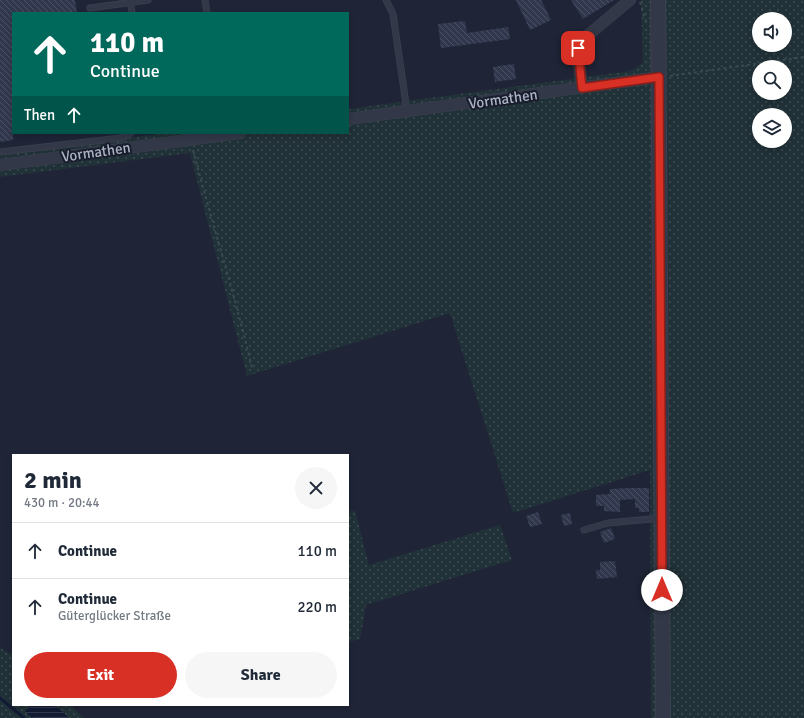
<!DOCTYPE html>
<html lang="en">
<head>
<meta charset="utf-8">
<style>
	:root { --surface:#fff; --page:#f6f6f7; --text:#1f2937; --muted:#747a83; --line:#e0e1e3; --accent:#d93025 }
	body { margin:0; font-family:Signika,sans-serif; background:var(--page); color:var(--text); height:100vh; display:flex; flex-direction:column; font-size:15px; white-space:nowrap }
	* { box-sizing:border-box; margin:0 }
	p { font-size:13px; color:var(--muted) }
	.icon { flex:none; width:22px; height:22px; fill:none; stroke:currentColor; stroke-width:2; stroke-linecap:round; stroke-linejoin:round }
	.map { position:relative; flex:1; overflow:hidden }
	.side { position:absolute; left:12px; top:454px; width:337px; height:252px; display:flex; flex-direction:column; background:var(--surface); border-radius:0px; box-shadow:0 2px 6px #0003 }
	.side>* { flex:none }
	.guide { position:absolute; left:12px; top:12px; width:337px; height:122px; border-radius:0px; box-shadow:0 2px 6px #0003; background:#00695c; color:#fff; overflow:hidden }
	.controls { position:absolute; left:752px; top:12px; display:grid; gap:8px }
	.controls a { display:grid; place-items:center; width:40px; height:40px; border-radius:50%; background:var(--surface); box-shadow:0 2px 6px #0003; font-size:20px }
	.pin { position:absolute; display:grid; place-items:center; width:34px; height:34px; color:#fff; margin:-17px; border-radius:8px; box-shadow:0 2px 6px #0006 }
	.me { position:absolute; width:44px; margin:-22px; rotate:0deg; stroke-linejoin:round; filter:drop-shadow(0 0 3px #0008) }
	.turn { display:flex; align-items:center; gap:14px; height:84px; padding:0 12px; font-size:18px }
	.turn .icon { width:52px; height:52px; stroke-width:2.5 }
	.turn b { display:block; font-size:28px; line-height:34px }
	.then { display:flex; align-items:center; height:38px; padding:0 12px; background:#0003; gap:8px; font-size:15px }
	.round { display:grid; place-items:center; flex:none; width:42px; height:42px; border-radius:21px; background:var(--page) }
	.headline { display:flex; align-items:center; justify-content:space-between; height:68px; padding:0 12px }
	h1 { font-size:24px; font-weight:700; line-height:30px }
	.button { display:flex; gap:8px; margin-top:auto; padding:8px 12px }
	.button a { flex:1; height:46px; border-radius:24px; background:var(--accent); color:#fff; font-size:16px; font-weight:700; line-height:46px; text-align:center }
	.button a+a { background:var(--page); color:var(--text) }
	ul { padding:0; list-style:none }
	li { display:flex; align-items:center; gap:12px; height:56px; padding:0 12px; border-top:1px solid var(--line) }
	li div { flex:1 }
	li b { display:block; font-size:15px }
	li em { font-style:normal }
	.map>svg:first-child { display:block }
	.grass { fill:url(#grass-dots); fill-rule:evenodd }
	.water { fill:url(#water-rules) }
	.lines { fill:none; stroke-linecap:round; stroke-linejoin:round }
	.stream { stroke:#131b34; stroke-width:3 }
	.building { fill:url(#building-back-hatch) }
	.service-casing { stroke:#3c4151; stroke-width:7 }
	.minor-casing { stroke:#3c4151; stroke-width:12 }
	.tertiary-casing { stroke:#3c4151; stroke-width:16 }
	.path { stroke:#394b50; stroke-width:2; stroke-dasharray:3 3; stroke-linecap:butt }
	.service { stroke:#323847; stroke-width:5.5 }
	.minor { stroke:#323847; stroke-width:11 }
	.tertiary { stroke:#323847; stroke-width:14 }
	.route-casing { stroke:#8d1f18; stroke-width:10 }
	.route { stroke:#d93025; stroke-width:7 }
	.labels { text-anchor:middle; dominant-baseline:central; stroke-width:4; stroke-linejoin:round; paint-order:stroke }
	.street-label { font-size:15px; fill:#acb2c4; stroke:#181d2c }
</style>
</head>
<body>
<div class="map">
<svg width="804" height="718" viewBox="0 0 804 718">
	<defs>
		<pattern id="grass-dots" width="8" height="8" patternUnits="userSpaceOnUse"><rect width="8" height="8" fill="#213138"/><path d="M2 2h.1M6 6h.1" fill="none" stroke="#3f4c53" stroke-width="1.8" stroke-linecap="round"/></pattern>
		<pattern id="water-rules" width="6" height="5" patternUnits="userSpaceOnUse"><rect width="6" height="5" fill="#131b34"/><path d="M0 2.5h6" fill="none" stroke="#333a50"/></pattern>
		<pattern id="building-back-hatch" width="6" height="6" patternUnits="userSpaceOnUse"><rect width="6" height="6" fill="#31384e"/><path d="M-1 5l2 2M0 0l6 6M5-1l2 2" fill="none" stroke="#4c5266"/></pattern>
	</defs>
	<rect width="100%" height="100%" fill="#1f2537"/>
	<path class="grass" d="M641,0H804V718H651L650,470L513,513L450,313L247,376L190,153L0,177V155L166,133H348V109L630,71L643,63ZM759,19H785V45H759ZM759,67H785V93H759ZM759,115H785V141H759Z
		M355,510L369,565L500,525L512,560L366,605L360,639L349,642L348,637V512Z
		M0,648L13,655V705H31L25,712L33,718H0Z
		M53,705H70L84,718H69L61,710Z"/>
	<path class="water" d="M31,705C50,705 56,704 69,718H33L25,712Z"/>
	<g class="lines">
		<path class="stream" d="M0,698L24,718"/>
	</g>
	<path class="building" d="M0,0H75L77,13H13V140L0,142Z
		M516,0H541L551,20L530,30Z
		M571,0H614L583,19Z
		M465,21L467,33L508,27L510,39L441,48L438,24Z
		M514,64L516,79L495,82L493,67Z
		M629,488H649V512H639V508H635V499L620,500V512L604,511V506H596V495L610,494V489Z
		M538,512L542,524L530,527L526,516Z
		M570,513L572,524L564,526L561,515Z
		M611,528L615,539L604,543L600,532Z
		M615,561L617,577L597,579L596,570H600V562Z"/>
	<g class="lines">
		<g class="service-casing">
			<path id="service" d="M130,0L132,13
				M205,0L207,13
				M386,0L393,14L407,111
				M90,8L148,0
				M0,152L121,138L131,133
				M584,530L608,523L662,518"/>
		</g>
		<g class="minor-casing">
			<path id="minor" d="M582,88L578,55L581,41L630,0
				M348,119L659,77
				M0,165L240,133"/>
		</g>
		<g class="tertiary-casing">
			<path id="tertiary" d="M658,0L663,718"/>
		</g>
		<path class="path" d="M640,2L646,22
			M670,76L804,57
			M193,150C212,223 235,295 252,368"/>
		<use href="#service" class="service"/>
		<use href="#minor" class="minor"/>
		<use href="#tertiary" class="tertiary"/>
	</g>
	<g class="lines">
		<g class="route-casing">
			<path id="route" d="M578,48L582,88L659,77L662,590"/>
		</g>
		<use href="#route" class="route"/>
	</g>
	<g class="labels">
		<g class="street-label">
			<text transform="translate(503 99) rotate(-8)">Vormathen</text>
			<text transform="translate(96 152) rotate(-8)">Vormathen</text>
		</g>
	</g>
</svg>
<div class="controls">
<a><svg class="icon" aria-label="sound" viewBox="0 0 24 24"><path d="M4 9h4l5-4v14l-5-4H4zM17 9q2 3 0 6"/></svg></a>
<a><svg class="icon" aria-label="search" viewBox="0 0 24 24"><circle cx="10" cy="10" r="6"/><path d="M15 15l6 6"/></svg></a>
<a><svg class="icon" aria-label="layers" viewBox="0 0 24 24"><path d="M12 4l9 5-9 5-9-5zM3 14l9 5 9-5"/></svg></a>
</div>
<div class="pin" style="left:578px;top:48px;background:#d93025"><svg class="icon" aria-label="arrive" viewBox="0 0 24 24"><path d="M6 21V4h12l-3 4 3 4H6"/></svg></div>
<svg class="me" style="left:662px;top:590px" viewBox="-20 -20 40 40"><circle r="19" fill="#fff"/><path d="M0-13L10 11 0 6-10 11z" fill="#d93025"/></svg>
<div class="guide">
<div class="turn"><svg class="icon" aria-label="ahead" viewBox="0 0 24 24"><path d="M12 20V5M6 11l6-6 6 6"/></svg><div><b>110 m</b>Continue</div></div>
<div class="then">Then<svg class="icon" aria-label="ahead" viewBox="0 0 24 24"><path d="M12 20V5M6 11l6-6 6 6"/></svg></div>
</div>
<section class="side">
<div class="headline"><div><h1>2 min</h1><p>430 m · 20:44</p></div><a class="round"><svg class="icon" aria-label="close" viewBox="0 0 24 24"><path d="M6 6l12 12M18 6L6 18"/></svg></a></div>
<ul>
<li><svg class="icon" aria-label="ahead" viewBox="0 0 24 24"><path d="M12 20V5M6 11l6-6 6 6"/></svg><div><b>Continue</b></div><em>110 m</em></li>
<li><svg class="icon" aria-label="ahead" viewBox="0 0 24 24"><path d="M12 20V5M6 11l6-6 6 6"/></svg><div><b>Continue</b><p>Güterglücker Straße</p></div><em>220 m</em></li>
</ul>
<div class="button"><a>Exit</a><a>Share</a></div>
</section>
</div>
</body>
</html>
